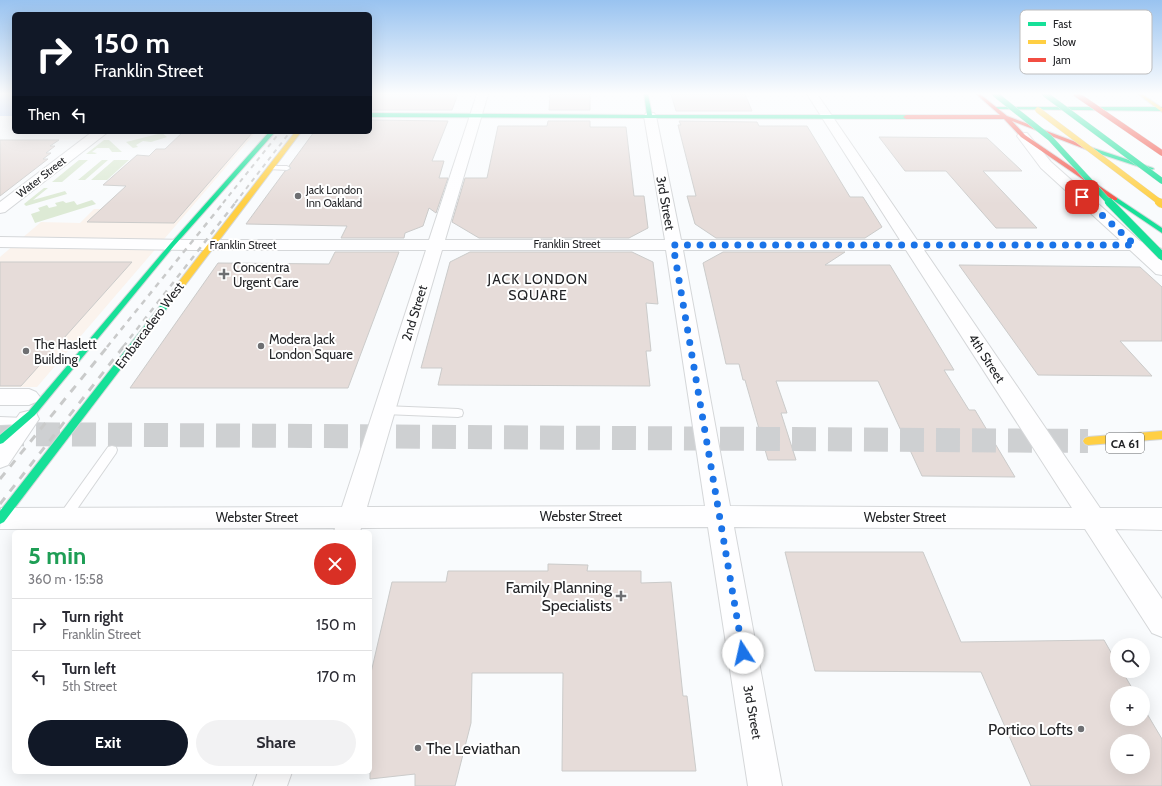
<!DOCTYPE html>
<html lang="en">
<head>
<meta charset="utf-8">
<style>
	:root { --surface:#fff; --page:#f2f2f3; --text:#2b2b33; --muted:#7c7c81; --line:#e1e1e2; --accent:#111827 }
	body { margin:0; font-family:Cabin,sans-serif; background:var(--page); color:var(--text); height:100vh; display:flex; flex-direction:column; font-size:15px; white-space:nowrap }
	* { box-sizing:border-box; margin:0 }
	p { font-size:13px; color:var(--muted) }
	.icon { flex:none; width:22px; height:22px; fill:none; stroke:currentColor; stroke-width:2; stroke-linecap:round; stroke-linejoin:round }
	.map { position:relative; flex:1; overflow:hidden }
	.side { position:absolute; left:12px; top:530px; width:360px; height:244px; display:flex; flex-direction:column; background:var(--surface); border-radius:6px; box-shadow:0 4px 16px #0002 }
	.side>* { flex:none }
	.guide { position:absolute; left:12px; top:12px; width:360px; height:122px; border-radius:6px; box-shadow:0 4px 16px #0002; background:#111827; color:#fff; overflow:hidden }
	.controls { position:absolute; left:1110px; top:638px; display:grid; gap:8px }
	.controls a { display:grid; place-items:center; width:40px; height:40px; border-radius:50%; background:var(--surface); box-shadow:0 4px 16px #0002; font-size:20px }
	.pin { position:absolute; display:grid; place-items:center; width:34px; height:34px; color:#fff; margin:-17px; border-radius:8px; box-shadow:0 2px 6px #0006 }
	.me { position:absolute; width:44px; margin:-22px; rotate:350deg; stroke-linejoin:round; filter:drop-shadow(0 0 3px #0008) }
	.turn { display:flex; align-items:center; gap:14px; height:84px; padding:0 16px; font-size:18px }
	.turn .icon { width:52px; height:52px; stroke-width:2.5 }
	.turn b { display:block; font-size:28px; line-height:34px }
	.then { display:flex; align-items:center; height:38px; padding:0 16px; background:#0003; gap:8px; font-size:15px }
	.round { display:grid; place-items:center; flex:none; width:42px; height:42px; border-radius:21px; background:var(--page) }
	.head { display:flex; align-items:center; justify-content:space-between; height:68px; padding:0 16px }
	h1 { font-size:24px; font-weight:700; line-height:30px; color:#1e9e55 }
	.button { display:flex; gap:8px; margin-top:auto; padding:8px 16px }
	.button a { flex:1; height:46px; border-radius:24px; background:var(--accent); color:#fff; font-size:16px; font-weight:700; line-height:46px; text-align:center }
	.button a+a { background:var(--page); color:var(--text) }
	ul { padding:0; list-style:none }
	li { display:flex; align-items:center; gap:12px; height:52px; padding:0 16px; border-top:1px solid var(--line) }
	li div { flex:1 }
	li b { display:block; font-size:15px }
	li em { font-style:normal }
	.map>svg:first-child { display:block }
	.commercial { fill:#fbf3ed }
	.green { fill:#ddead5 }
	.water { fill:#c4d9fc }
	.building { fill:#e6dcd9; stroke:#cbcbca; fill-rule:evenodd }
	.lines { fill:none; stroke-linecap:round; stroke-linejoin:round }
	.primary-tunnel { stroke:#ced0d2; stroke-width:24; stroke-dasharray:24 12; stroke-linecap:butt }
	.lane-casing { stroke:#d5d7d9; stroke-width:2 }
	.street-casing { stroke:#d5d7d9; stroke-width:2 }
	.fast-casing { stroke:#d5d7d9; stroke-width:2 }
	.slow-casing { stroke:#d5d7d9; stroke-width:2 }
	.jam-casing { stroke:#d5d7d9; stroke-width:2 }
	.lane { fill:#fefeff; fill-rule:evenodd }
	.street { fill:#fefeff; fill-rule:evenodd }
	.fast { fill:#16e098; fill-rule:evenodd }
	.slow { fill:#ffcf43; fill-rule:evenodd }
	.jam { fill:#f24e42; fill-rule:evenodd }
	.rail-far2 { stroke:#c9caca; stroke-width:2; stroke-dasharray:4.5 4.5; stroke-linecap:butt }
	.rail-far1 { stroke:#c9caca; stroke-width:2.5; stroke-dasharray:5.5 5.5; stroke-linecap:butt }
	.rail { stroke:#c9caca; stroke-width:3; stroke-dasharray:8 8; stroke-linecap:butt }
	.fast-bridge-far1-casing { stroke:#d5d6d7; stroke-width:6; stroke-linecap:butt }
	.fast-bridge-casing { stroke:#d5d6d7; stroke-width:9; stroke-linecap:butt }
	.slow-bridge-far1-casing { stroke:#d5d6d7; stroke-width:6; stroke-linecap:butt }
	.slow-bridge-casing { stroke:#d5d6d7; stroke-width:9; stroke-linecap:butt }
	.jam-bridge-casing { stroke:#d5d6d7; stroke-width:6; stroke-linecap:butt }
	.fast-bridge-far1 { stroke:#16e098; stroke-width:5.5 }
	.fast-bridge { stroke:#16e098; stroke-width:8 }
	.slow-bridge-far1 { stroke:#ffcf43; stroke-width:5.5 }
	.slow-bridge { stroke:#ffcf43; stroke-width:8 }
	.jam-bridge { stroke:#f24e42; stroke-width:5.5 }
	.route { stroke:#1a73e8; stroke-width:7; stroke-dasharray:0 12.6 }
	.poi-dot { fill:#6e6f72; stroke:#fff; stroke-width:1.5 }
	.labels { text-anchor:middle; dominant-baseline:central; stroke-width:4; stroke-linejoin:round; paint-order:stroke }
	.far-street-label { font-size:11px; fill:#232427; stroke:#fff }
	.far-poi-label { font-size:11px; fill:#232427; stroke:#fff; text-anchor:start }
	.shield { fill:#fff; stroke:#656668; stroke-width:1 }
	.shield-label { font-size:12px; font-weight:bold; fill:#232427 }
	.street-label { font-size:13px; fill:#232427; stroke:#fff }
	.poi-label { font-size:13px; fill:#232427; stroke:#fff; text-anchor:start }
	.neighbourhood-label { font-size:14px; letter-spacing:1px; fill:#232427; stroke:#fff }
	.near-poi-label { font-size:16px; fill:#232427; stroke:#fff; text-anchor:end }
	.key { fill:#fff; stroke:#bdbdbe; stroke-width:1 }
	.key-label { font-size:11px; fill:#232427 }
</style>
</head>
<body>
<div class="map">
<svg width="1162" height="786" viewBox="0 0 1162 786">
	<rect width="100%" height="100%" fill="#f9fbfd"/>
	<path class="commercial" d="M184,132H256L37,387H0V257L41,222L80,223L94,209H102Z"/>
	<path class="green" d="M162,133L167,137L151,142L143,141L136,145L138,147L133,148L126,142Z
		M104,140H109L122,152H112L109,148H97L92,152L97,153L95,154H86Z
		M79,160H88L62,182H52Z
		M102,160H108L85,180H78Z
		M114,160H129L107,180H91Z
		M44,188H48L33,200L65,191L67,194L26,206L24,204Z
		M92,200L96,204L35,223L31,214L40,211L38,208L47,205L49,208L57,206L55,203L63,201L66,203L74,201L77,205Z"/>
	<path class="water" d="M0,94H14V116H0Z"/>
	<path class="building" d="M370,94H458L452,110H370Z
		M550,94H590V110H549Z
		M671,94H745L752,111H676Z
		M370,120L448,121L432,161H444L439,178H448L436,213L429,208L423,226L405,233L404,238H341L347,226L246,224L285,171L291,168L289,166L314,132H370Z
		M548,121H590V127H626L634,196H644L648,228L629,238H479L452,222L465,178H487L498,126H547Z
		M679,121L757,122L759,126H807L850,197H863L882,227L865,238H716L695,224L687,196H696L678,125H681Z
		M183,132H253L174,223L87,222L126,186L103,185L137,155L149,156L156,149H165Z
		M879,137L987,138L1022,171H983L1037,228H996L946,171H905Z
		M0,140H59L50,146H55L46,153H51L43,159H48L0,196Z
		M335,252H399L348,388H130L218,263L329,264Z
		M470,252H632L653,262L658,304L646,303L651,351H646L650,386L438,385L442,368H421L450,262Z
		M723,252H845L825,265H890L954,370H944L969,410H975L1015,477L922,476L878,381H776L787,413H781L796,460H768L745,380H743L739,364H726L703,263Z
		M0,262H132L21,386H0Z
		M959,265L1140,267L1162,287V341H1120L1152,376L1038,375Z
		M785,552H923L961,642L1104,640L1117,663V671H1122L1135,693H1117V719H1143V707L1162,739V786H1031L981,672L815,671ZM1117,741H1143V767H1117Z
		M548,564L588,565L587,571H641V583L671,582L683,696H687L696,771H562L563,673H472L471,723L455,786H415V774L370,779V677L392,582H446L448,571H548Z"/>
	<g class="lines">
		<path class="primary-tunnel" d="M0,434L1088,441"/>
		<g class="lane-casing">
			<path id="lane" d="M270,166H287L290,168L287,170L268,169V167Z
				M384,406L458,409L462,410L463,413L462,416L458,417L384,414L380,413L379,410L380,407Z
				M0,417L25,418L26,421L25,424L0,425Z
				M112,446L116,447L117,450L116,453L68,522L64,523L60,522L58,518L60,514L108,447Z"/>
		</g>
		<g class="street-casing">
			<path id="street" d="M477,94H488L445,240H665L644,116L646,113H654L656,116L681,240H900L807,94H817L917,240H1120L1041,168L1017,136L1019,133H1027L1051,162L1140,241L1162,249V259L1159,258L1162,261V275L1156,274L1130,250H924L1100,508H1162V530L1115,529L1162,599V637L1152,633L1085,529L734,527L782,786H748L708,527L361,528L360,532H334L335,528L0,529L1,508L342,507L426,250H189L0,247V237L189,240H429ZM442,250H666L705,506L367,507ZM683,250H906L1072,508L730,506Z
				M92,132H108L5,212L0,213V202Z
				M0,389H29L36,392L40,397L36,402L29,405H0Z
				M28,411L36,413L39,419L8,465L0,468V441L20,413Z
				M258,772H292L287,786H253Z"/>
		</g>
		<g class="fast-casing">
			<path id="fast" d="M644,94H648L652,115H906L909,117L906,119L370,117V113L647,115Z
				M996,107H1162V111L998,109H996Z
				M269,132H275L174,246L35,415L3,443L0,444V435L29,411L170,244Z
				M1087,146L1153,168L1154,169L1149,170L1085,149V147Z
				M1113,198H1117L1162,228V233L1113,200Z
				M174,288H180L181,290L4,522L0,524V511Z"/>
		</g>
		<g class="slow-casing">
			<path id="slow" d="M1138,94H1142L1162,108V112Z
				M295,132H301L180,292H174V288Z
				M1162,431V439L1088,445L1085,444L1083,441L1085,438L1088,437Z"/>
		</g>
		<g class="jam-casing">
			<path id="jam" d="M976,94H980L1007,116L1089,147V149H1085L1012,121L1025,135L1117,198V200H1113L1021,137L1004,119H906L903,117L906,115H1000Z"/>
		</g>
		<use href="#lane" class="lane"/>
		<use href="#street" class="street"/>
		<use href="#fast" class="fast"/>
		<use href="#slow" class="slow"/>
		<use href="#jam" class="jam"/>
		<path class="rail-far2" d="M223,203L280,132
			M235,203L290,132"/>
		<path class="rail-far1" d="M107,347L224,202
			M123,347L236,202"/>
		<path class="rail" d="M0,479L108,346
			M0,504L124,346"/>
		<g class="fast-bridge-far1-casing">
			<path id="fast-bridge-far1" d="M995,94L1050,138L1110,203
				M1045,94L1162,181"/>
		</g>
		<g class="fast-bridge-casing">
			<path id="fast-bridge" d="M1109,202L1162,256"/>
		</g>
		<g class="slow-bridge-far1-casing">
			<path id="slow-bridge-far1" d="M1038,110L1161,203"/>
		</g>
		<g class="slow-bridge-casing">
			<path id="slow-bridge" d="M1159,202L1162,204"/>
		</g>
		<g class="jam-bridge-casing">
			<path id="jam-bridge" d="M1076,94L1162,153"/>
		</g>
		<use href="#fast-bridge-far1" class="fast-bridge-far1"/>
		<use href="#fast-bridge" class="fast-bridge"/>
		<use href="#slow-bridge-far1" class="slow-bridge-far1"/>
		<use href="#slow-bridge" class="slow-bridge"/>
		<use href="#jam-bridge" class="jam-bridge"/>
	</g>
	<linearGradient id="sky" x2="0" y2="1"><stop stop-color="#99c3f0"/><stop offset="0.46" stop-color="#fcfdfe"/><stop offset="1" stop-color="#fcfdfe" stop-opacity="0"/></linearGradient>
	<rect width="1162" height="204" fill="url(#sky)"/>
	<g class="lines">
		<path class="route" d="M743,653L673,245H1135L1082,197"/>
	</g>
	<g class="poi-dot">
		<circle cx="298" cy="196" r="4"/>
		<path d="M222 268h4v4h4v4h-4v4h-4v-4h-4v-4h4z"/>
		<circle cx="261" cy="346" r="4"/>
		<circle cx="26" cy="351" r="4"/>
		<path d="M619 590h4v4h4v4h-4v4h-4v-4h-4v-4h4z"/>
		<circle cx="1081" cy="729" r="4"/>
		<circle cx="418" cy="748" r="4"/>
	</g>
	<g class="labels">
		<g class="far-street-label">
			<text transform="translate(41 177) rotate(-38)">Water Street</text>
			<text x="567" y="244">Franklin Street</text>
			<text x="243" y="245">Franklin Street</text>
		</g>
		<g class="far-poi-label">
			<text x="306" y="190">Jack London<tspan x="306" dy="13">Inn Oakland</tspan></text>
		</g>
		<rect class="shield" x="1106" y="433" width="38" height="20" rx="3"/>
		<g class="shield-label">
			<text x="1125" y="443">CA 61</text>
		</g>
		<g class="street-label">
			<text transform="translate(666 203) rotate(80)">3rd Street</text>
			<text transform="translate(414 313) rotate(-73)">2nd Street</text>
			<text transform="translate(149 325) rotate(-53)">Embarcadero West</text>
			<text transform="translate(987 358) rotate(57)">4th Street</text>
			<text x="581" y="516">Webster Street</text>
			<text x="257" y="517">Webster Street</text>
			<text x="905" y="517">Webster Street</text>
			<text transform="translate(753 712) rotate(80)">3rd Street</text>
		</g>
		<g class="poi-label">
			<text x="233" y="267">Concentra<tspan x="233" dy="15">Urgent Care</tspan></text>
			<text x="269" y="339">Modera Jack<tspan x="269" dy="15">London Square</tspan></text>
			<text x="34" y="344">The Haslett<tspan x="34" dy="15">Building</tspan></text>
		</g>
		<g class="neighbourhood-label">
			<text x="538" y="279">JACK LONDON<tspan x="538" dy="16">SQUARE</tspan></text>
		</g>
		<g class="near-poi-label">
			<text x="612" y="587">Family Planning<tspan x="612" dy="18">Specialists</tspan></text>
			<text x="1073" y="729">Portico Lofts</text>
			<text x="426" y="748" text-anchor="start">The Leviathan</text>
		</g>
	</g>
	<rect x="1020" y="10" width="132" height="64" rx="6" class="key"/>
	<rect x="1028" y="22" width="18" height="4" fill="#16e098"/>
	<rect x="1028" y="40" width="18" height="4" fill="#ffcf43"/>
	<rect x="1028" y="58" width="18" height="4" fill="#f24e42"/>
	<g class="key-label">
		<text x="1053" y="28">Fast</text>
		<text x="1053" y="46">Slow</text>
		<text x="1053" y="64">Jam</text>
	</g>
</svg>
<div class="controls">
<a><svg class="icon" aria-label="search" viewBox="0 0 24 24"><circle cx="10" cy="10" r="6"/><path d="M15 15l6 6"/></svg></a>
<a>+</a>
<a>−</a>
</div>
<div class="pin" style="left:1082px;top:197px;background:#d93025"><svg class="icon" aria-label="arrive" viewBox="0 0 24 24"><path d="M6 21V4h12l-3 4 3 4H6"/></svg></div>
<svg class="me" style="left:743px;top:653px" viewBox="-20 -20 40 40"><circle r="19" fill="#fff"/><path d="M0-13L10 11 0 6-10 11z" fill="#1a73e8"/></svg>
<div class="guide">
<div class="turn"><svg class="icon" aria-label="right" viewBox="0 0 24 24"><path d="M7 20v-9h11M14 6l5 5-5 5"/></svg><div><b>150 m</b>Franklin Street</div></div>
<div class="then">Then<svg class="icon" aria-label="left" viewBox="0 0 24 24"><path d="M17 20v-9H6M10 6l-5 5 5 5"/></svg></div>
</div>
<section class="side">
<div class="head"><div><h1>5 min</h1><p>360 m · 15:58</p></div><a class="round" style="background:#d93025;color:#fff"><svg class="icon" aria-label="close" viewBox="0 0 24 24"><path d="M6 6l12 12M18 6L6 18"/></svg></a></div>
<ul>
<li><svg class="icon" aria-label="right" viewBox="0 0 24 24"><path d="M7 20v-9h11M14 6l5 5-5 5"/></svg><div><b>Turn right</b><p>Franklin Street</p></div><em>150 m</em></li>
<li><svg class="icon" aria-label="left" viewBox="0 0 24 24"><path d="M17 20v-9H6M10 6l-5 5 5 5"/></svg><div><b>Turn left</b><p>5th Street</p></div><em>170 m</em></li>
</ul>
<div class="button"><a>Exit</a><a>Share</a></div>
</section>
</div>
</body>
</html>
